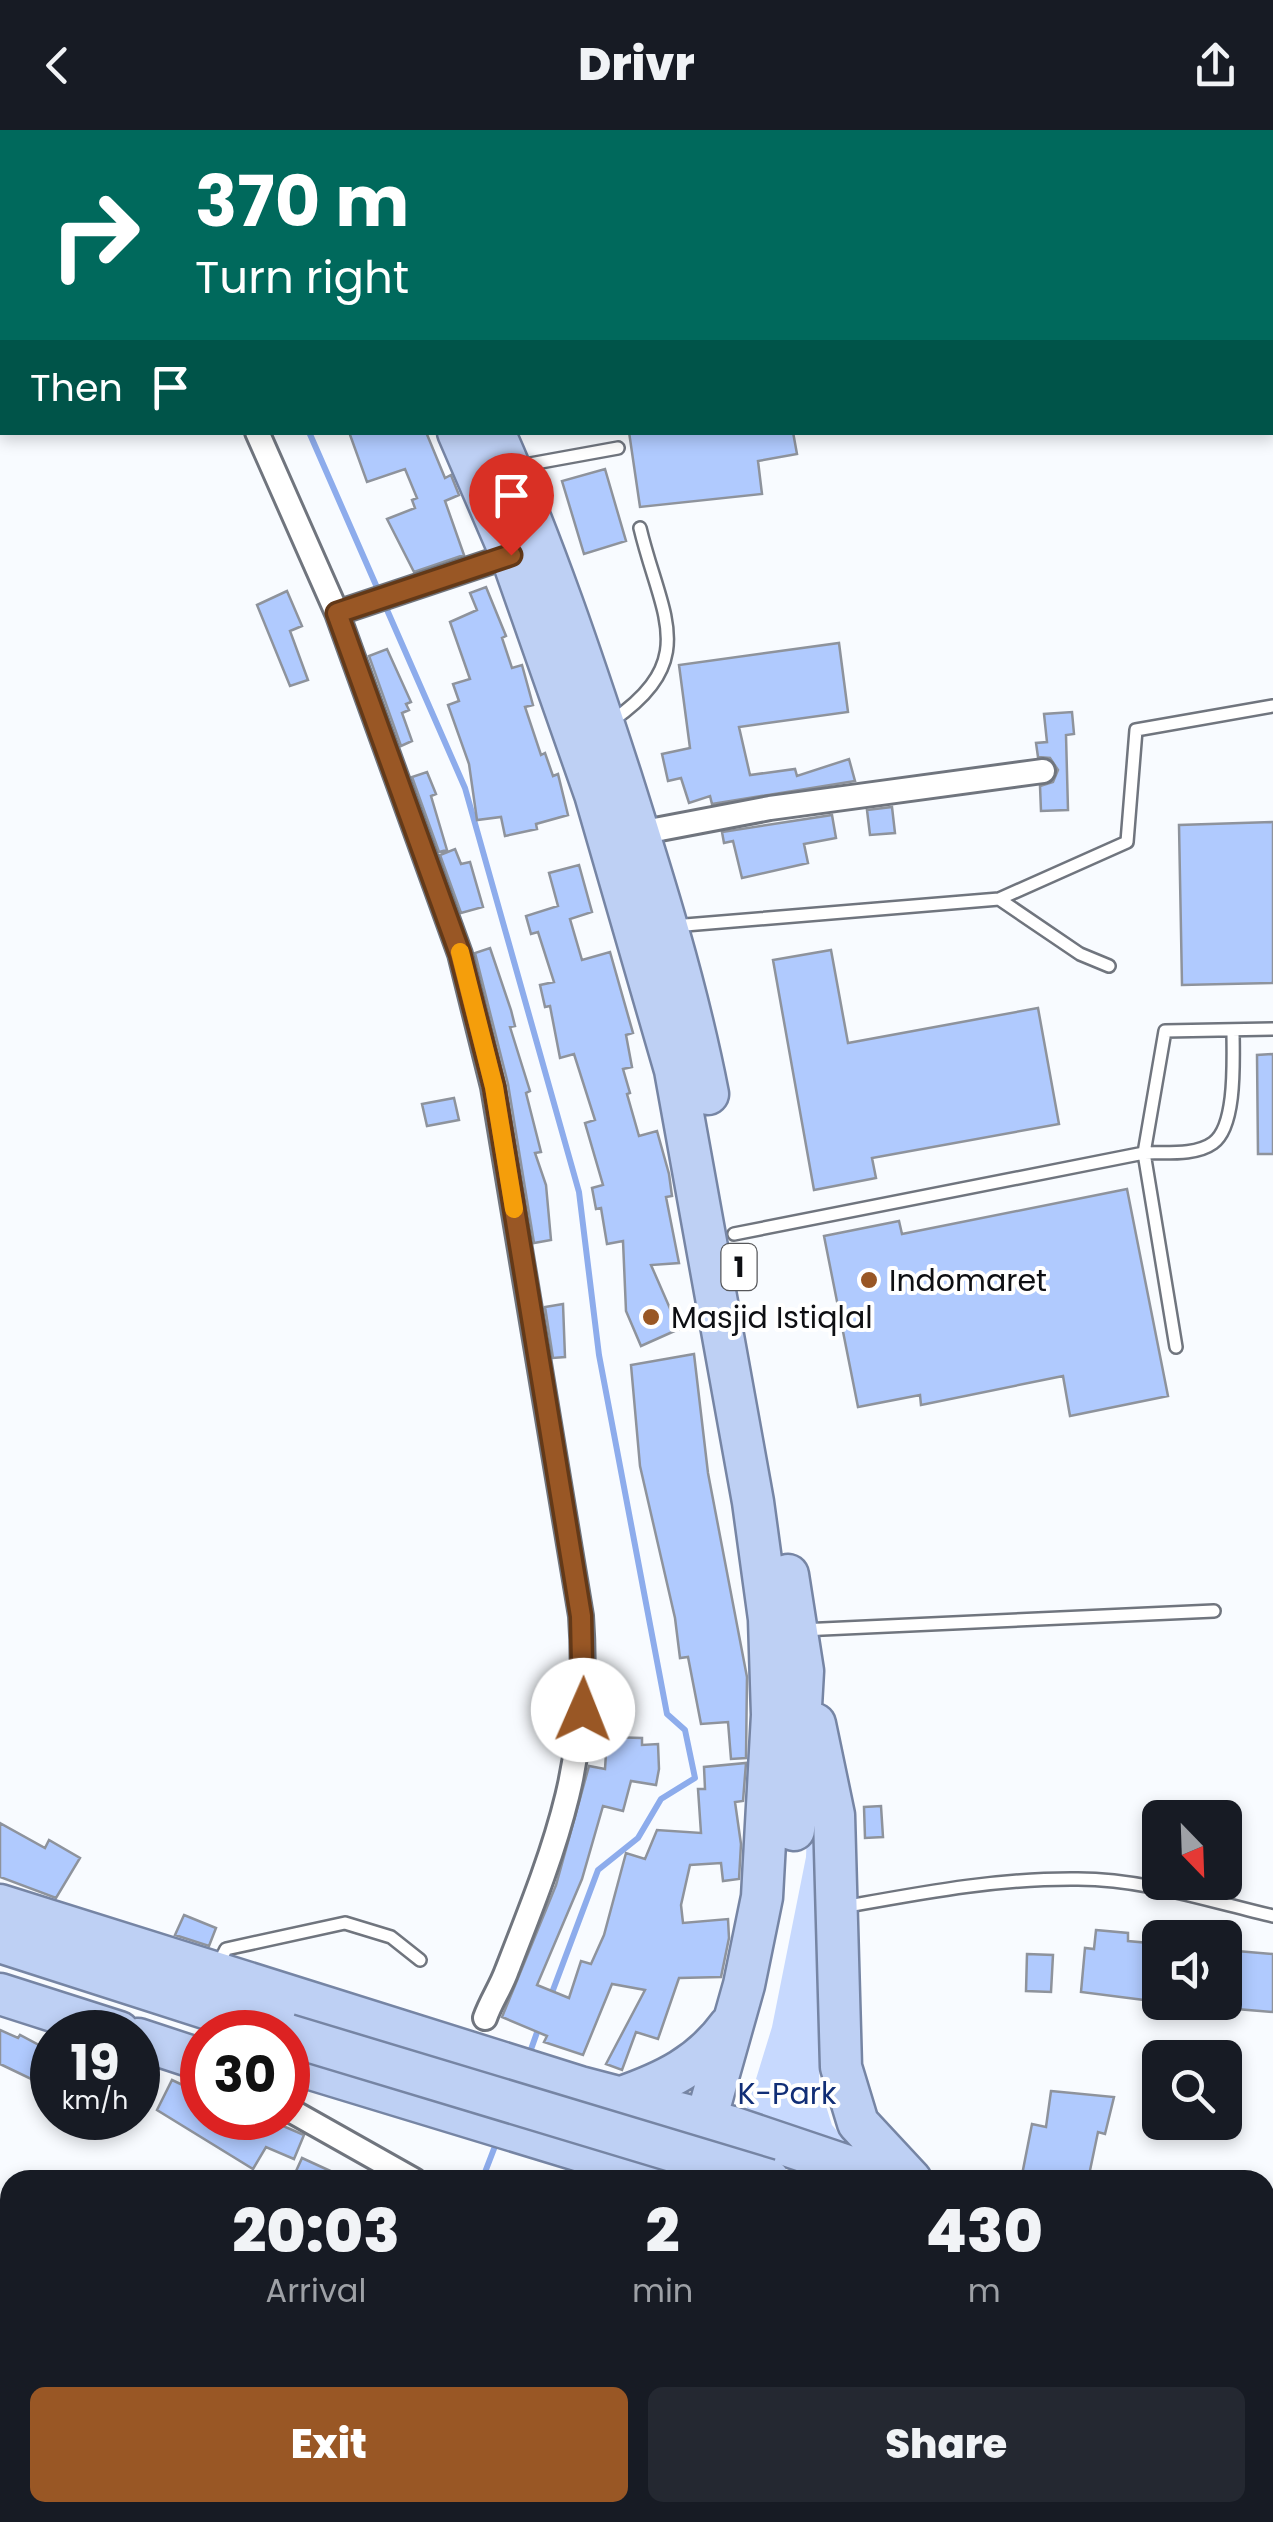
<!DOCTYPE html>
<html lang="en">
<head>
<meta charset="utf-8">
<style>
	:root { --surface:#171b24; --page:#242831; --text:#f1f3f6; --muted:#9ea1a6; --accent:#995725 }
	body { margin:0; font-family:Poppins,sans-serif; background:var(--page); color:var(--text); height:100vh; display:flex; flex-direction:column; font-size:38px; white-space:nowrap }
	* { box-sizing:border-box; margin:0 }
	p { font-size:32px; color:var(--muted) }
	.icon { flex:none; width:55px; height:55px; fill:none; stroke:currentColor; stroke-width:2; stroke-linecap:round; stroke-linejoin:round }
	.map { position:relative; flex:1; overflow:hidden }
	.side { position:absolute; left:0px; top:2040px; width:1275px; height:352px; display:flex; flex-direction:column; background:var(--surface); border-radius:30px 30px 0 0; box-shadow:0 5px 15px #0003 }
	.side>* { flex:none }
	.top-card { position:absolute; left:0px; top:0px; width:1275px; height:305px; box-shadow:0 5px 15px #0003; background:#00695c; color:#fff; overflow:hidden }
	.needle { width:65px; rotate:157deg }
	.buttons { position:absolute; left:1142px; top:1670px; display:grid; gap:20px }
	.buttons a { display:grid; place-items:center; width:100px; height:100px; border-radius:15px; background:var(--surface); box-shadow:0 5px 15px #0003; font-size:50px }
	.speed { position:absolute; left:30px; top:1880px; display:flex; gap:20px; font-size:50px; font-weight:700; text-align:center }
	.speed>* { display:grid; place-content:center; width:130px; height:130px; border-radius:50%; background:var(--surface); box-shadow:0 5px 15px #0003; line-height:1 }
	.speed small { font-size:25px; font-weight:400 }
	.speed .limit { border:15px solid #d22; background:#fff; color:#111 }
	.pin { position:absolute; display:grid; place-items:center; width:85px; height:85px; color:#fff; margin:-102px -42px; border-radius:50% 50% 50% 0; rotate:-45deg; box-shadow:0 0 10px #0007 }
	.pin .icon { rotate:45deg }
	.me { position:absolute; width:110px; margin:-55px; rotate:1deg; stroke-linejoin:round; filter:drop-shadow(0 0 8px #0008) }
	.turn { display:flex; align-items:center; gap:35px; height:210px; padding:0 30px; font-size:45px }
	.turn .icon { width:130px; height:130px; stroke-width:2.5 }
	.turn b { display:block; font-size:70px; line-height:85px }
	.then { display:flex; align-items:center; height:95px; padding:0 30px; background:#0003; gap:20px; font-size:38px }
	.eta { display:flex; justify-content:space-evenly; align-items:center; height:170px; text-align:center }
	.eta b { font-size:60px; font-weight:800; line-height:70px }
	.cta { display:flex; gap:20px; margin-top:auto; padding:20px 30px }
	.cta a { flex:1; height:115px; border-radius:15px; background:var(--accent); color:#fff; font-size:40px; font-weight:800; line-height:115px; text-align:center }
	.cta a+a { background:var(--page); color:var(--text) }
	header { display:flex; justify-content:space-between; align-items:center; height:130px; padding:0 30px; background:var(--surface); font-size:45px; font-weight:800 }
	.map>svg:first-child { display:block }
	.green { fill:#c7d9fe }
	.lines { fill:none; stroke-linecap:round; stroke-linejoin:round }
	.stream { stroke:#8dacec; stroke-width:6 }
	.building { fill:#b0cafe; stroke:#8e939c; stroke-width:2.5 }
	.service-casing { stroke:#70757e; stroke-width:16 }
	.minor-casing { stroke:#70757e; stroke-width:28 }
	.trunk-casing { stroke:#7685a4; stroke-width:45 }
	.service { stroke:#fff; stroke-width:11 }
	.minor { stroke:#fff; stroke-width:22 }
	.trunk { stroke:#bed0f4; stroke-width:40 }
	.trunk-bridge-casing { stroke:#7685a4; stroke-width:45; stroke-linecap:butt }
	.trunk-bridge { stroke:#bed0f4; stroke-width:40 }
	.route-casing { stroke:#633918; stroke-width:25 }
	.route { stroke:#995725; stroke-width:18 }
	.slow { stroke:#f59e0b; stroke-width:18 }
	.poi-dot { fill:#995725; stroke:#fff; stroke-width:4 }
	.labels { text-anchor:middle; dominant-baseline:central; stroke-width:8; stroke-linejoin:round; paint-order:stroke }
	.shield { fill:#fff; stroke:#56575a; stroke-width:2.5 }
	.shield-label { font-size:28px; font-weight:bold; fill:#0e0f13 }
	.poi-label { font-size:30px; fill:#0e0f13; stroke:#fff; text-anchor:start }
	.park-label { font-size:30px; fill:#112e76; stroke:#fff }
</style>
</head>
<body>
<header><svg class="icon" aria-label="back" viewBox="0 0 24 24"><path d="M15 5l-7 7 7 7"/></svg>Drivr<svg class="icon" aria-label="share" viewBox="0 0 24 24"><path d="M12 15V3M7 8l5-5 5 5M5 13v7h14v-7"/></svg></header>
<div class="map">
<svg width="1273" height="2392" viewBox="0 0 1273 2392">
	<rect width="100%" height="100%" fill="#f8fbff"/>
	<path class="green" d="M810,1630L823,1737L819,1954L832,1995L860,2029L744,1988L772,1897L806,1727Z"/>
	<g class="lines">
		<path class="stream" d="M150,0L152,2
			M309,302L379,462
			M384,473L465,658L579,1062L599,1225L667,1584L685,1600L695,1648L661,1669L638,1708L598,1740L550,1868
			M529,1925L540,1894
			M482,2050L497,2011
			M302,2392L309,2382"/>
	</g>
	<path class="building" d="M349,302H426L445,348L451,345L459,365L445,371L464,425L414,442L387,389L415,378L412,370L417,368L405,339L367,352Z
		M629,302H793L797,324L758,331L762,364L640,377Z
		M605,339L626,411L584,424L562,351Z
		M486,457L506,506L502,508L512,538L522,535L533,575L525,577L541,625L545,623L553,646L558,644L568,685L536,694L537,699L505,706L501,687L477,690L469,634L448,575L459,571L453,554L470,549L450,492L477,480L470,463Z
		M287,461L302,496L290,501L308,550L290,556L257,475Z
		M839,513L848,582L739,597L750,645L795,639L797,646L849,629L855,651L712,674L710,666L689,673L681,648L668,651L662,624L690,618L679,535Z
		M387,519L411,572L406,574L409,580L402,583L412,611L401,616L369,526Z
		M1072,582L1074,604L1066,605L1068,680L1041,681L1040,656L1053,652L1058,640L1050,628L1038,627L1036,613L1047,612L1044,584Z
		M427,642L436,664L431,666L447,720L439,722L412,647Z
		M892,677L895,703L870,705L867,680Z
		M832,685L836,708L804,714L808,733L742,748L733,711L724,713L722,702Z
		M1273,692V853L1182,855L1179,695Z
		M455,719L461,734L470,732L483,777L461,783L440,725Z
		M579,735L592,782L570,789L582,830L610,822L633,903L626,905L632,937L623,939L630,963L627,964L639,1006L657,1001L669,1044L672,1066L666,1067L679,1133L651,1135L679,1199L641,1216L626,1181L623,1111L607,1114L601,1078L596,1079L592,1058L603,1055L585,993L595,990L574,924L560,928L550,876L545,877L540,855L554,852L538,802L531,804L526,786L558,776L549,743Z
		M490,818L511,880L515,896L510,897L530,961L526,963L541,1022L535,1023L546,1055L551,1110L534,1113L508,954L475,823Z
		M831,820L848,913L1038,878L1059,994L872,1028L876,1048L814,1060L773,830Z
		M1273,924V1024H1258L1257,925Z
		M454,968L459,990L427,996L422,974Z
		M1127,1059L1168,1266L1070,1286L1063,1246L921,1275L920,1265L858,1277L824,1106L899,1091L902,1104Z
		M563,1174L565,1227L553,1228L545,1177Z
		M694,1224L708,1343L747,1547L746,1628L731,1629L728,1592L701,1594L688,1527L680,1528L675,1488L640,1336L631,1235Z
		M607,1607L642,1608V1615L658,1614L659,1639L656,1655L631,1651L623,1681L603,1676L582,1749L537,1855L569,1868L581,1831L591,1834L604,1805L626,1723L645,1729L657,1700L701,1703L698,1659H705L704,1637L746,1633L743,1671L735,1672L741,1714L739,1749L723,1751L721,1733L690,1735L681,1775L683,1793L728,1789L729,1808L721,1847L679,1848L658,1909L636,1902L622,1940L606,1934L645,1860L612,1854L583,1925L544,1912L547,1906L502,1887L556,1755L589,1636L605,1639Z
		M881,1676L883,1707L865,1708L864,1677Z
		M0,1693L45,1718L49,1710L80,1728L56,1768L0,1747Z
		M184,1785L216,1798L209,1816L175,1805Z
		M1096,1800L1128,1803V1811L1160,1814V1872L1081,1862L1085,1818L1094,1819Z
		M1225,1820L1273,1824V1882L1225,1878Z
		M1027,1824L1053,1825L1051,1862L1026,1861Z
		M0,1900L18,1908L20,1905L52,1922V1959L0,1934Z
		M172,1950L202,1964V1988H276V1993L304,2005L294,2029L266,2017L253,2039L157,1980Z
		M1051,1961L1114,1967L1105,2004L1098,2002L1088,2050H1021L1032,1994L1046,1997Z
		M302,2028L350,2050H292Z"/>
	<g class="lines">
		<g class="service-casing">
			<path id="service" d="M519,336L618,318
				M612,591C701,529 661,486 640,398
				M999,769L1080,824L1109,836
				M673,796L999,769L1127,712L1136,600L1273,576
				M734,1104L1144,1023L1165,901L1273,899
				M1176,1217L1144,1023C1164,1022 1195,1026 1213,1013C1237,996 1233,927 1233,900
				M801,1500L1214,1481
				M843,1777C921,1763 998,1748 1078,1749C1144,1749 1209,1771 1273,1786
				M218,1835L226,1819L345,1793L391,1807L420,1830
				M542,2382L550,2392"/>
		</g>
		<g class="minor-casing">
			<path id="minor" d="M75,0L77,2
				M257,302L337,483L460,824L493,957L581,1486C591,1628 558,1710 507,1840C501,1857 491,1871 485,1888
				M337,483L511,425
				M639,703L770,678L1043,641
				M288,1979L414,2050
				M0,2270L10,2275
				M692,2382L703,2392
				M218,2392L224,2382
				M983,2392L984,2382
				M1089,2392L1092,2382"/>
		</g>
		<g class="trunk-casing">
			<path id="trunk" d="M295,0L296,2
				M335,0L337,2
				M458,302L511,425L595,664L675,940L753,1372L769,1489L772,1585L762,1767L744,1855L689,2050
				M494,302C544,414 583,530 621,647C654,751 687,856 708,964
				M788,1445L803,1541L794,1700
				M815,1594L834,1685L841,1937L858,1993L911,2050
				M0,1775L580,1957L729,1996L889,2050
				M0,1812L280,1902
				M0,1864L119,1902
				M138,1909L202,1930
				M288,1932L676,2050
				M619,1968C665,1952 701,1935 730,1895
				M1265,2151L1273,2152
				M1265,2214L1273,2216
				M467,2392L476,2382"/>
		</g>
		<use href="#service" class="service"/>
		<use href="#minor" class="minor"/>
		<use href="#trunk" class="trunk"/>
		<g class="trunk-bridge-casing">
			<path id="trunk-bridge" d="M288,1905L769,2050"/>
		</g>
		<use href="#trunk-bridge" class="trunk-bridge"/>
	</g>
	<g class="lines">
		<g class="route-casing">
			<path id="route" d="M511,425L337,483L460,824L494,957L581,1486L583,1580"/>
		</g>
		<use href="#route" class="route"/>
		<path class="slow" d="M460,822L494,957L514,1079"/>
	</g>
	<g class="poi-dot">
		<circle cx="869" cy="1150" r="10"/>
		<circle cx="651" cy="1187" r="10"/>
	</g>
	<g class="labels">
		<rect class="shield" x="721.5" y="1114" width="35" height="46" rx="8"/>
		<g class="shield-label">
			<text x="739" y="1137">1</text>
		</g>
		<g class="poi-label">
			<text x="889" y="1150">Indomaret</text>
			<text x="671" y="1187">Masjid Istiqlal</text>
		</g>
		<g class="park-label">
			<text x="787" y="1963">K-Park</text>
		</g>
	</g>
</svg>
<div class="buttons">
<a><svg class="needle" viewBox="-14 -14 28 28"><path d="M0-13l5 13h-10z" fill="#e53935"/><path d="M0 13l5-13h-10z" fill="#9ea1a6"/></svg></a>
<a><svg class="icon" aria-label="sound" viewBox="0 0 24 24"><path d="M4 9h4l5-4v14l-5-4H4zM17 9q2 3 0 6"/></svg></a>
<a><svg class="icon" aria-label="search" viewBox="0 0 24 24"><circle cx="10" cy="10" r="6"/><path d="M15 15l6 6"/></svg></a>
</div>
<div class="speed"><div>19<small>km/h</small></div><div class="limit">30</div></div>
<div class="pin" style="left:511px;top:425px;background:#d93025"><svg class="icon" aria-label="arrive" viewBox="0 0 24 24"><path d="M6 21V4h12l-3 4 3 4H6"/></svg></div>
<svg class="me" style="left:583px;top:1580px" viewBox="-20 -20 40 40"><circle r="19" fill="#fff"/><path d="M0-13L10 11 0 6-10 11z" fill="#995725"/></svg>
<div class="top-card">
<div class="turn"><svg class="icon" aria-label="right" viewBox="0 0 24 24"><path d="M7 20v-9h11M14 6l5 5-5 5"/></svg><div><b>370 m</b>Turn right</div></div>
<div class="then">Then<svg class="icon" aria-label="arrive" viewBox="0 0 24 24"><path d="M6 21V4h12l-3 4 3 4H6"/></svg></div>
</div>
<section class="side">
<div class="eta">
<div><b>20:03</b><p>Arrival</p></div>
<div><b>2</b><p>min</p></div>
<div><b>430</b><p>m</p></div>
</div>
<div class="cta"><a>Exit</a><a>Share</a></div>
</section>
</div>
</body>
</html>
